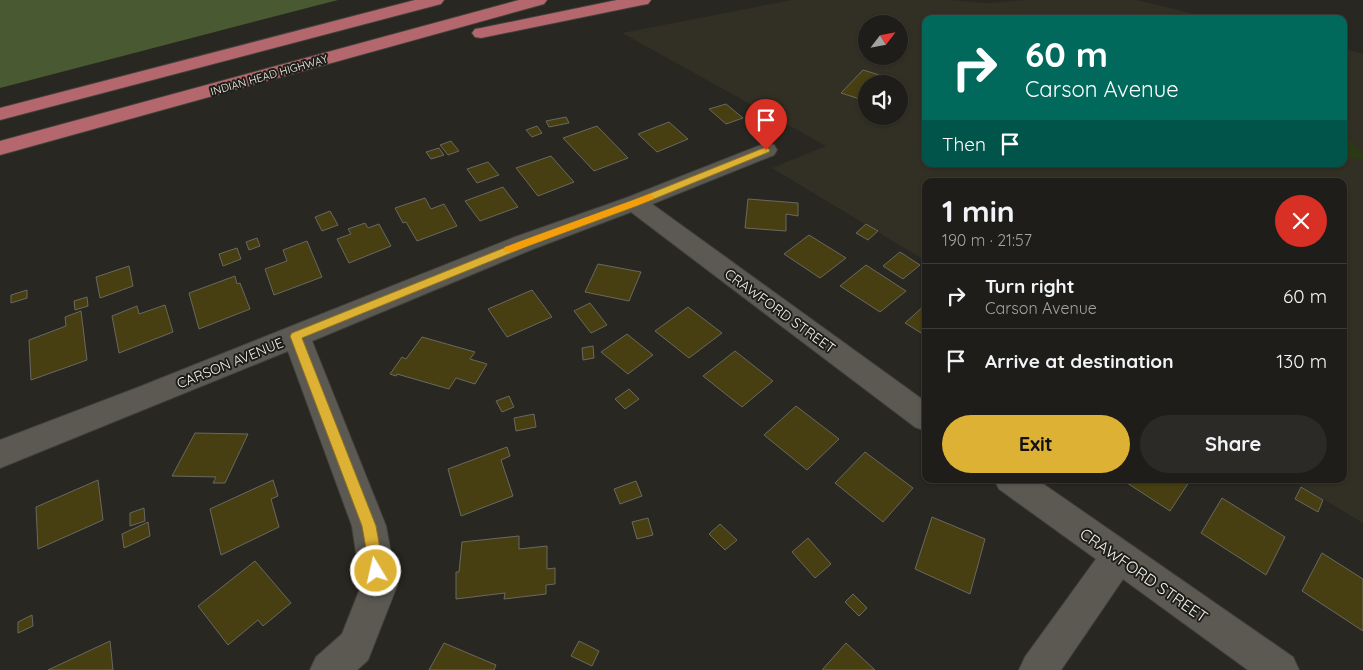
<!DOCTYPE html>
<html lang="en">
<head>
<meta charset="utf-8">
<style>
	:root { --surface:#1e1d19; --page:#2b2a26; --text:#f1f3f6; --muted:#a1a2a2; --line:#3c3b38; --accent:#ddb133 }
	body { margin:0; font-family:Quicksand,sans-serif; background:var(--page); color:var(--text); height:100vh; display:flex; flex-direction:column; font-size:19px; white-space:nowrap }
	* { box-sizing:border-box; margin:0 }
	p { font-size:16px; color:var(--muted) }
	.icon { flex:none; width:28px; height:28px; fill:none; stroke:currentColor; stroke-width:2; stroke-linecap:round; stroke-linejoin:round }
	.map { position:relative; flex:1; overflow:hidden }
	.details { position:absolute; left:922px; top:178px; width:425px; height:305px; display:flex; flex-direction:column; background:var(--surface); border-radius:10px; box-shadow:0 1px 4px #0004,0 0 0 1px var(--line) }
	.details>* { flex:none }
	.guide { position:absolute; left:922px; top:15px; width:425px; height:152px; border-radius:10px; box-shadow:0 1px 4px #0004,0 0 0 1px var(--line); background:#00695c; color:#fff; overflow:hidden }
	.needle { width:32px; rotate:58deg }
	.controls { position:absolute; left:858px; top:15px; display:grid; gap:10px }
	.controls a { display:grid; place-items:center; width:50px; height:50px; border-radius:50%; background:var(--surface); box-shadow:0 1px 4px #0004,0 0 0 1px var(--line); font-size:25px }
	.pin { position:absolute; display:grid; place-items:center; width:42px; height:42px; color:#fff; margin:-51px -21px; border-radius:50% 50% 50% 0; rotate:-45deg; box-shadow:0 0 5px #0007 }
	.pin .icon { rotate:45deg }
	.me { position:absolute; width:55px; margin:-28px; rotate:351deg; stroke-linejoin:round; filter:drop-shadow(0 0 4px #0008) }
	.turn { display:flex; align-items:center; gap:18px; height:105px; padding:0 20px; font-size:22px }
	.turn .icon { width:65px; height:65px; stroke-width:2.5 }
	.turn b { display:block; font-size:35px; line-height:42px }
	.then { display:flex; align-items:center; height:48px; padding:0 20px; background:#0003; gap:10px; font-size:19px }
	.round { display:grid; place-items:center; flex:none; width:52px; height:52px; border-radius:26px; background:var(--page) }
	.headline { display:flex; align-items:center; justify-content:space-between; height:85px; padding:0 20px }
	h1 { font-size:30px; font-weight:800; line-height:38px }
	.button { display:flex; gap:10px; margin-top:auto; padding:10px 20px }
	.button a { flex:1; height:58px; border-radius:30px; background:var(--accent); color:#111; font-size:20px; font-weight:800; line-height:58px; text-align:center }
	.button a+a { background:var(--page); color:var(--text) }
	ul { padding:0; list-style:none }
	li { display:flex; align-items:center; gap:15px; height:65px; padding:0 20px; border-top:1px solid var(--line) }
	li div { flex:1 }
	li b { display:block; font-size:19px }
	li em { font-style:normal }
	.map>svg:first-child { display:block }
	.built { fill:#323024; fill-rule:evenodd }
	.green { fill:#2b3914 }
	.forest { fill:#495931 }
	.building { fill:#473f12; stroke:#696861 }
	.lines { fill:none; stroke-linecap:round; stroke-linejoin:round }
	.minor-casing { stroke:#42423c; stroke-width:2 }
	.highway-casing { stroke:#42423c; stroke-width:2 }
	.minor { fill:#5b5952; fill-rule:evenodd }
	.highway { fill:#b5676e; fill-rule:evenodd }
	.route { fill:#ddb133; stroke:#907321 }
	.slow { fill:#f59e0b }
	.labels { text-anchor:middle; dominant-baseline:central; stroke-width:4; stroke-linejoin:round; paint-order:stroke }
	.far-street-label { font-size:11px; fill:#f2f2ee; stroke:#1e1d18 }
	.street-label { font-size:14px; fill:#f2f2ee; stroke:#1e1d18 }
	.near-street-label { font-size:16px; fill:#f2f2ee; stroke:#1e1d18 }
</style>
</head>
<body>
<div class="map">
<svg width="1363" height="670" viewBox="0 0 1363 670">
	<rect width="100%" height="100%" fill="#282721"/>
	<path class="built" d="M792,0H950L988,3L1025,0H1136L1215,19H926V164H1344V49L1363,54V523L1290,479H1344V181H926V261L772,168L826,146L622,33ZM866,24H899V56H866ZM866,84H899V116H866Z"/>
	<path class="green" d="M1344,133L1363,156V159L1344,158Z"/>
	<path class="forest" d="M0,0H338L0,88Z"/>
	<path class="building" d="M863,70L893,79L890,84H866V101L841,93Z
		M726,104L743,118L726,124L709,109Z
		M566,117L569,123L549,127L546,121Z
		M669,122L688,139L657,152L638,134Z
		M537,126L542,133L532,137L526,130Z
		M597,126L628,158L594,171L563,138Z
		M451,141L459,151L448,155L440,145Z
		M439,148L444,155L431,159L426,152Z
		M551,156L574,182L538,196L516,168Z
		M488,162L499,175L477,183L467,169Z
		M503,187L518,207L480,221L465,201Z
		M425,198L431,209L444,204L457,226L417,241L406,222L403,223L395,208Z
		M748,199L798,203V216L786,214V231L745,228Z
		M330,211L338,225L322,231L315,217Z
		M365,223L368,228L379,224L391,246L349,263L337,239L351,234L348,229Z
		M866,224L878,231L868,240L856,233Z
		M809,235L846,258L820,278L784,254Z
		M257,238L260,246L249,250L246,242Z
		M307,241L322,277L274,295L265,269L287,261L283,250Z
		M237,248L241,259L223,266L219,254Z
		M900,252L920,265L903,279L883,266Z
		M598,264L641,272L629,301L585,292Z
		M866,265L906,291L880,312L840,286Z
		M129,266L133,286L100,298L96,277Z
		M235,276L237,284L240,283L250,309L199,329L189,293Z
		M27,290V298L11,303V295Z
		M532,290L552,317L507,337L488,309Z
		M87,297L88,306L75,310L74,301Z
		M590,303L607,325L591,333L574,311Z
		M926,304V336L905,323Z
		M165,305L173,332L119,353L112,316L137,306L139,314Z
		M688,307L722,333L689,358L655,331Z
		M81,311L87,360L31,380L29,340L66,326L65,317Z
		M627,334L653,355L628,374L601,352Z
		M422,337L475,352L470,359L487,364L475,384L456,378L449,389L397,374L396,376L390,374L402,357L406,359Z
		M593,346L594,358L583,360L582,348Z
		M735,351L773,381L742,407L703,376Z
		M629,389L639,399L625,409L615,399Z
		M509,396L514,407L502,412L496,401Z
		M796,406L839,439L807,470L764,435Z
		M534,414L536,427L516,431L514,418Z
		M195,433L248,434L225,483H213L216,477L172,476Z
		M507,447L510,456L501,460L513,496L461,516L448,469Z
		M865,452L913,488L883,522L835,483Z
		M1121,479H1191L1170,511Z
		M98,480L103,520L38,549L36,507Z
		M273,480L278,496L271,499L279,527L221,555L210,509Z
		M636,481L642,496L620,504L614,489Z
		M1301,487L1323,500L1318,512L1295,499Z
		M1222,498L1285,537L1266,575L1201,533Z
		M144,508L145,521L130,526V513Z
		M932,517L985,539L970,594L915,569Z
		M648,518L653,535L637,539L632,522Z
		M148,522L150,536L124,548L122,534Z
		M720,524L737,540L725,550L709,534Z
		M519,536V549L547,546V569L555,568V584L546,585V594L504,599L505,593L456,599V572H459L462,542Z
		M808,538L831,564L815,578L792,552Z
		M1322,553L1363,579V631L1302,591Z
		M255,561L291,603L263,626L258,620L228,645L198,606Z
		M853,594L867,608L859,616L845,602Z
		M32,615L33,626L18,633V622Z
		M110,641L113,670H48Z
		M579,641L599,651L592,666L571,656Z
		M444,643L496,665L494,670H429Z
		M846,643L875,670H822Z"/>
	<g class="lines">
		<g class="minor-casing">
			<path id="minor" d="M766,143L774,145L777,150L774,155L652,204L926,402V431L915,427L631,212L533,249L312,341L386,526L397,586L368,660L357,670H310L316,657L342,634L361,586L352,526L288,351L0,468V440L139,387L515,237L626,198Z
				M994,479H1036L1293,657L1299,670H1248L1123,579L1061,670H1019L1025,657L1096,559L999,489Z"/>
		</g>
		<g class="highway-casing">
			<path id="highway" d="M415,0H444L441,4L0,120V108Z
				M519,0H547L544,4L0,155V141Z
				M617,0H651L648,4L642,5L481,38L475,37L472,33L475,29L481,28Z"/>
		</g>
		<use href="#minor" class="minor"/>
		<use href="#highway" class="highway"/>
	</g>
	<path class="route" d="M766,147L770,150L769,152L637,206L528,246L302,338L376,526L384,571L382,576L376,578L371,576L362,526L290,336L292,333L521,241L631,201Z"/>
	<path class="slow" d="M650,194L654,197L653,199L512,252H505L503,250L505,247Z"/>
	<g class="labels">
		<g class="far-street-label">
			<text transform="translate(269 75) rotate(-16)">INDIAN HEAD HIGHWAY</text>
		</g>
		<g class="street-label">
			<text transform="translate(780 311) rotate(36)">CRAWFORD STREET</text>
			<text transform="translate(230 363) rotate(-22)">CARSON AVENUE</text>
		</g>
		<g class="near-street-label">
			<text transform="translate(1144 575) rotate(35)">CRAWFORD STREET</text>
		</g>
	</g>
</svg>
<div class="controls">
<a><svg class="needle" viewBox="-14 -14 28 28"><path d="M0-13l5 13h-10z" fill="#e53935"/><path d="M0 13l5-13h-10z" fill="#a1a2a2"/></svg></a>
<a><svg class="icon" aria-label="sound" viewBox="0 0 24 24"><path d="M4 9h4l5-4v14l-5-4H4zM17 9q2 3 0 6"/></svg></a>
</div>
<div class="pin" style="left:766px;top:150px;background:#d93025"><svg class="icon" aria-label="arrive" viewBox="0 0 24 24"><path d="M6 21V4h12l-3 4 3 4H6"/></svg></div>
<svg class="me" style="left:376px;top:571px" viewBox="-20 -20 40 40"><circle r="17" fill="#ddb133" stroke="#fff" stroke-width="3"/><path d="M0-11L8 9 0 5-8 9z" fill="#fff"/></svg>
<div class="guide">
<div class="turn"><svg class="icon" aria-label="right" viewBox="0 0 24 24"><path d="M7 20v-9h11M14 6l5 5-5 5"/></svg><div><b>60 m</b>Carson Avenue</div></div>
<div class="then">Then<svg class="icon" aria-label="arrive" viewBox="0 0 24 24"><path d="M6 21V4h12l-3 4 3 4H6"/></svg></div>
</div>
<section class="details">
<div class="headline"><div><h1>1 min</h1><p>190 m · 21:57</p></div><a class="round" style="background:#d93025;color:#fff"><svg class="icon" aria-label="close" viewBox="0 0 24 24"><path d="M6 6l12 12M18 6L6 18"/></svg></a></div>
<ul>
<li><svg class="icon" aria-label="right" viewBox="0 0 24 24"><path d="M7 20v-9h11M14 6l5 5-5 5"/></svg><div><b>Turn right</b><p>Carson Avenue</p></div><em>60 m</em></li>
<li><svg class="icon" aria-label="arrive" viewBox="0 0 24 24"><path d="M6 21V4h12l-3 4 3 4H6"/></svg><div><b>Arrive at destination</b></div><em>130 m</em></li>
</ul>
<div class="button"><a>Exit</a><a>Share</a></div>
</section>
</div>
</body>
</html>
